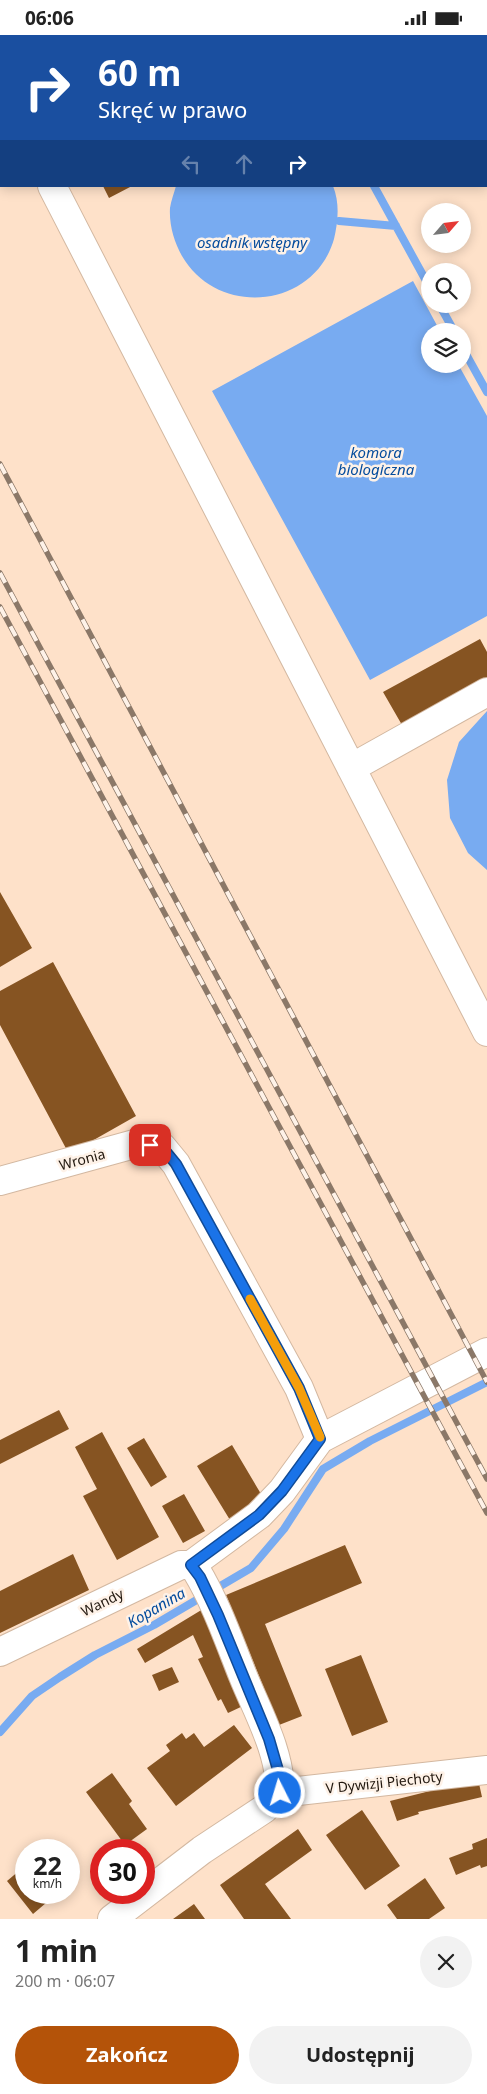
<!DOCTYPE html>
<html lang="pl">
<head>
<meta charset="utf-8">
<style>
	:root { --surface:#fff; --page:#f2f2f2; --text:#222; --muted:#767676; --accent:#b45309 }
	body { margin:0; font-family:"Noto Sans",sans-serif; background:var(--page); color:var(--text); height:100vh; display:flex; flex-direction:column; font-size:19px; white-space:nowrap }
	* { box-sizing:border-box; margin:0 }
	p { font-size:16px; color:var(--muted) }
	.icon { flex:none; width:28px; height:28px; fill:none; stroke:currentColor; stroke-width:2; stroke-linecap:round; stroke-linejoin:round }
	.map { position:relative; height:1884px; overflow:hidden }
	.details { display:flex; flex-direction:column; background:var(--surface); flex:1 }
	.details>* { flex:none }
	.banner { position:absolute; left:0px; top:0px; width:488px; height:152px; box-shadow:0 2px 12px #0003; background:#1a4fa0; color:#fff; overflow:hidden }
	.needle { width:32px; rotate:62deg }
	.tools { position:absolute; left:421px; top:168px; display:grid; gap:10px }
	.tools a { display:grid; place-items:center; width:50px; height:50px; border-radius:50%; background:var(--surface); box-shadow:0 2px 12px #0003; font-size:25px }
	.speed { position:absolute; left:15px; top:1804px; display:flex; gap:10px; font-size:25px; font-weight:700; text-align:center }
	.speed>* { display:grid; place-content:center; width:65px; height:65px; border-radius:50%; background:var(--surface); box-shadow:0 2px 12px #0003; line-height:1 }
	.speed small { font-size:12px; font-weight:400 }
	.speed .limit { border:8px solid #d22; background:#fff; color:#111 }
	.pin { position:absolute; display:grid; place-items:center; width:42px; height:42px; color:#fff; margin:-21px; border-radius:10px; box-shadow:0 2px 8px #0006 }
	.me { position:absolute; width:55px; margin:-28px; rotate:355deg; stroke-linejoin:round; filter:drop-shadow(0 0 4px #0008) }
	.turn { display:flex; align-items:center; gap:18px; height:105px; padding:0 15px; font-size:22px }
	.turn .icon { width:65px; height:65px; stroke-width:2.5 }
	.turn b { display:block; font-size:35px; line-height:42px }
	.lanes { display:flex; align-items:center; height:48px; padding:0 15px; background:#0003; justify-content:center; gap:25px; direction:ltr }
	.lanes .off { opacity:.35 }
	.round { display:grid; place-items:center; flex:none; width:52px; height:52px; border-radius:26px; background:var(--page) }
	.headline { display:flex; align-items:center; justify-content:space-between; height:85px; padding:0 15px }
	h1 { font-size:30px; font-weight:700; line-height:38px }
	.primary-button { display:flex; gap:10px; margin-top:auto; padding:10px 15px }
	.primary-button a { flex:1; height:58px; border-radius:30px; background:var(--accent); color:#fff; font-size:20px; font-weight:700; line-height:58px; text-align:center }
	.primary-button a+a { background:var(--page); color:var(--text) }
	.status { display:flex; justify-content:space-between; align-items:center; height:35px; padding:0 25px; background:var(--surface); direction:ltr }
	.status svg { height:14px; fill:currentColor }
	.map>svg:first-child { display:block }
	.water { fill:#78abf1 }
	.lines { fill:none; stroke-linecap:round; stroke-linejoin:round }
	.stream { stroke:#78abf1; stroke-width:8 }
	.building { fill:#865422 }
	.minor-casing { stroke:#d3b8a1; stroke-width:30 }
	.minor { stroke:#fff; stroke-width:28 }
	.rail-casing { stroke:#8b7868; stroke-width:5.5 }
	.rail { stroke:#fef2e8; stroke-width:4; stroke-dasharray:11; stroke-linecap:butt }
	.route-casing { stroke:#114b97; stroke-width:12 }
	.route { stroke:#1a73e8; stroke-width:9 }
	.slow { stroke:#f59e0b; stroke-width:9 }
	.labels { text-anchor:middle; dominant-baseline:central; stroke-width:5; stroke-linejoin:round; paint-order:stroke }
	.street-label { font-size:14px; fill:#22180f; stroke:#fef2e8 }
	.water-label { font-size:15px; font-style:italic; fill:#054c9d; stroke:#fef2e8 }
</style>
</head>
<body>
<div class="status"><b>06:06</b><svg viewBox="0 0 49 12"><path d="M0 12V9h3v3zM5 12V6h3v6zM10 12V3h3v9zM15 12V0h3v12zM26 1h20v11H26zM47 4h2v5h-2z"/></svg></div>
<div class="map">
<svg width="487" height="1884" viewBox="0 0 487 1884">
	<rect width="100%" height="100%" fill="#fee1c9"/>
	<path class="water" d="M176,151H333C340,168 338,187 334,204C314,274 218,283 182,221C174,207 169,190 170,173C171,166 174,158 176,151Z
		M413,246L440,296H430V329H458L487,381V581L370,645L212,356Z
		M487,676V835L468,818L450,783L447,745L459,707Z"/>
	<g class="lines">
		<path class="stream" d="M292,0V1
			M374,151L430,253
			M339,186L396,191
			M439,269L454,296
			M462,312L487,357
			M0,1697L32,1661L60,1642L95,1620L154,1590L251,1533L284,1494L323,1434L370,1406L487,1347"/>
	</g>
	<path class="building" d="M103,151H132L109,163Z
		M480,604L487,617V643L402,690L383,657Z
		M0,857L32,913L0,932Z
		M53,927L136,1081L69,1119L0,990V956Z
		M59,1375L69,1394L0,1429V1405Z
		M102,1397L159,1502L117,1525L83,1461L97,1454L75,1412Z
		M144,1403L167,1442L151,1452L127,1413Z
		M232,1410L264,1464L230,1485L197,1431Z
		M184,1459L205,1496L183,1508L162,1471Z
		M345,1510L362,1548L265,1589L302,1681L279,1690L226,1560Z
		M73,1519L89,1555L0,1598V1556Z
		M203,1574L245,1670L228,1678L221,1664L218,1666L198,1624L203,1622L193,1600L145,1628L137,1614Z
		M361,1620L388,1687L352,1701L325,1634Z
		M172,1632L179,1647L159,1656L152,1640Z
		M234,1690L252,1713L176,1771L147,1733L170,1716L166,1710L182,1698L186,1704L194,1698L204,1712Z
		M112,1738L132,1766L129,1769L147,1794L125,1810L86,1757Z
		M478,1744L482,1762L418,1777L419,1779L397,1786L390,1766Z
		M362,1775L400,1831L365,1855L326,1800Z
		M298,1794L312,1815L265,1849L291,1884H244L220,1850Z
		M487,1803V1831L481,1833L480,1830L456,1840L449,1823L473,1814L472,1809Z
		M26,1830V1858H69L57,1867L53,1862L33,1879L7,1846Z
		M425,1843L445,1873L429,1884H397L387,1870Z
		M194,1869L205,1884H173Z"/>
	<g class="lines">
		<g class="minor-casing">
			<path id="minor" d="M0,50L1,52
				M52,151L487,997
				M351,733L487,657
				M0,1146L138,1108L162,1112L176,1129L299,1353L320,1404
				M191,1530L259,1480L282,1456L320,1404L487,1317
				M0,1617L181,1530H191L196,1535C216,1568 229,1606 243,1641C258,1678 281,1718 280,1758L264,1774L202,1815L112,1884
				M280,1758L487,1735"/>
		</g>
		<use href="#minor" class="minor"/>
		<g class="rail-casing">
			<path id="rail" d="M0,429L487,1347
				M0,538L487,1444
				M0,572L487,1478"/>
		</g>
		<use href="#rail" class="rail"/>
	</g>
	<g class="lines">
		<g class="route-casing">
			<path id="route" d="M150,1110L162,1112L176,1129L299,1353L320,1404L282,1456L259,1480L191,1530L200,1542L218,1580L269,1704L280,1742V1758"/>
		</g>
		<use href="#route" class="route"/>
		<path class="slow" d="M250,1264L299,1353L320,1402"/>
	</g>
	<g class="labels">
		<g class="street-label">
			<text transform="translate(82 1124) rotate(-15)">Wronia</text>
			<text transform="translate(102 1567) rotate(-26)">Wandy</text>
			<text transform="translate(384 1747) rotate(-6)">V Dywizji Piechoty</text>
		</g>
		<g class="water-label">
			<text x="252" y="207">osadnik wstępny</text>
			<text x="376" y="417">komora<tspan x="376" dy="17">biologiczna</tspan></text>
			<text transform="translate(156 1572) rotate(-30)">Kopanina</text>
		</g>
	</g>
</svg>
<div class="tools">
<a><svg class="needle" viewBox="-14 -14 28 28"><path d="M0-13l5 13h-10z" fill="#e53935"/><path d="M0 13l5-13h-10z" fill="#767676"/></svg></a>
<a><svg class="icon" aria-label="search" viewBox="0 0 24 24"><circle cx="10" cy="10" r="6"/><path d="M15 15l6 6"/></svg></a>
<a><svg class="icon" aria-label="layers" viewBox="0 0 24 24"><path d="M12 4l9 5-9 5-9-5zM3 14l9 5 9-5"/></svg></a>
</div>
<div class="speed"><div>22<small>km/h</small></div><div class="limit">30</div></div>
<div class="pin" style="left:150px;top:1110px;background:#d93025"><svg class="icon" aria-label="arrive" viewBox="0 0 24 24"><path d="M6 21V4h12l-3 4 3 4H6"/></svg></div>
<svg class="me" style="left:280px;top:1758px" viewBox="-20 -20 40 40"><circle r="17" fill="#1a73e8" stroke="#fff" stroke-width="3"/><path d="M0-11L8 9 0 5-8 9z" fill="#fff"/></svg>
<div class="banner">
<div class="turn"><svg class="icon" aria-label="right" viewBox="0 0 24 24"><path d="M7 20v-9h11M14 6l5 5-5 5"/></svg><div><b>60 m</b>Skręć w prawo</div></div>
<div class="lanes"><svg class="icon off" aria-label="left" viewBox="0 0 24 24"><path d="M17 20v-9H6M10 6l-5 5 5 5"/></svg><svg class="icon off" aria-label="ahead" viewBox="0 0 24 24"><path d="M12 20V5M6 11l6-6 6 6"/></svg><svg class="icon" aria-label="right" viewBox="0 0 24 24"><path d="M7 20v-9h11M14 6l5 5-5 5"/></svg></div>
</div>
</div>
<section class="details">
<div class="headline"><div><h1>1 min</h1><p>200 m · 06:07</p></div><a class="round"><svg class="icon" aria-label="close" viewBox="0 0 24 24"><path d="M6 6l12 12M18 6L6 18"/></svg></a></div>
<div class="primary-button"><a>Zakończ</a><a>Udostępnij</a></div>
</section>
</body>
</html>
